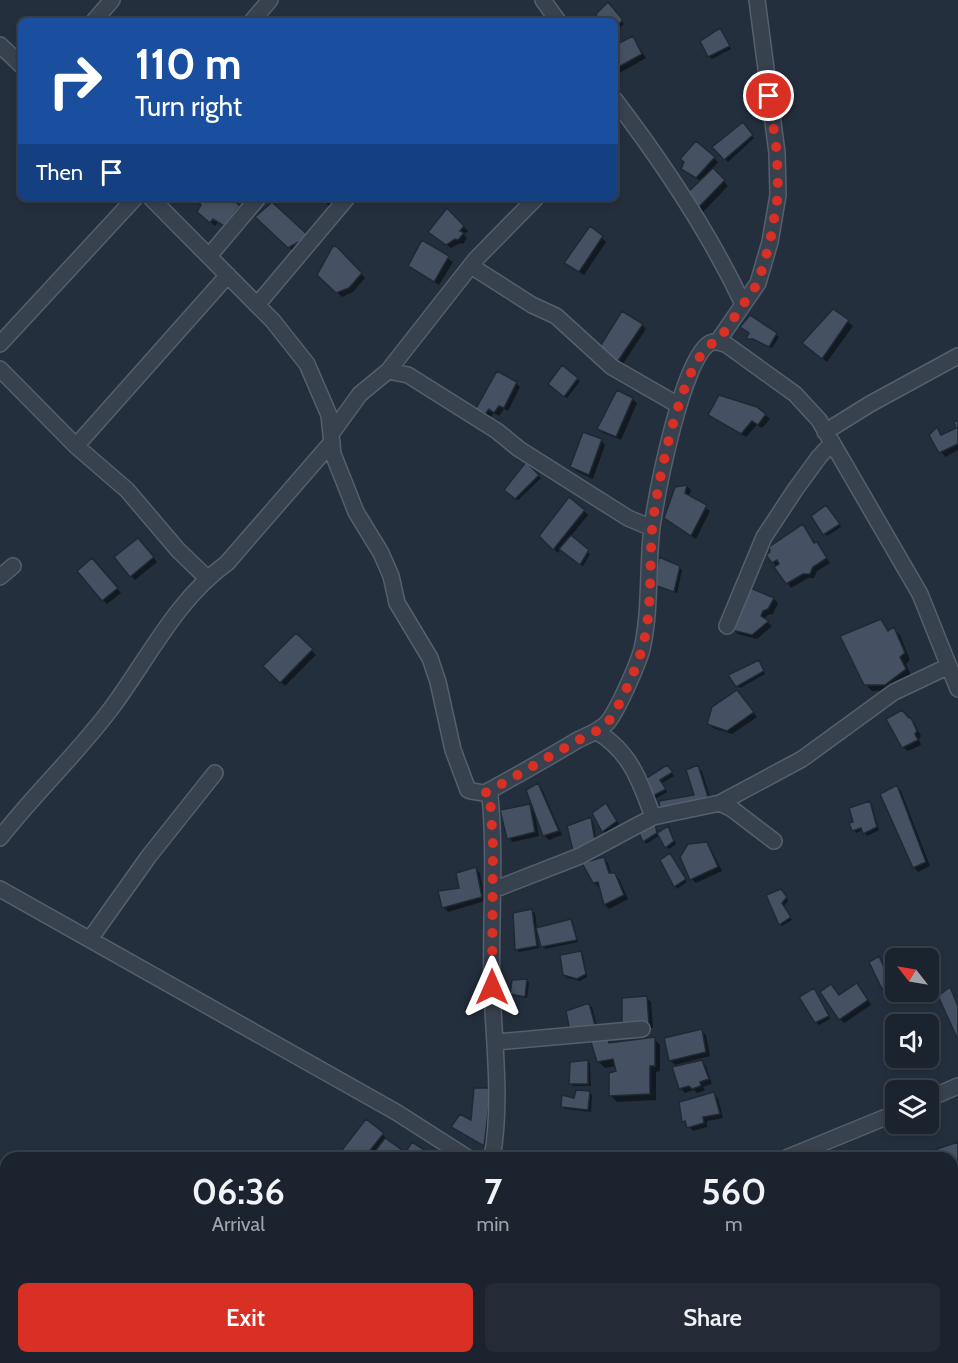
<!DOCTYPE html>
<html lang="en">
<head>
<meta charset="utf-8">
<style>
	:root { --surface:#1b232e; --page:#242b36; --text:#f1f3f6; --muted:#a0a4aa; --line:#39404a; --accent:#d93025 }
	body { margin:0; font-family:Cabin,sans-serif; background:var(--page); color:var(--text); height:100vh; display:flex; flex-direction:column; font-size:22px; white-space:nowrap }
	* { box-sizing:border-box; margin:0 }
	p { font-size:20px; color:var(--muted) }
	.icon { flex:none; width:33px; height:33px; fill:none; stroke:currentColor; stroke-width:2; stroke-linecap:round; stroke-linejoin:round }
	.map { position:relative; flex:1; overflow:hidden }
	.sheet { position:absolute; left:0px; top:1152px; width:958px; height:212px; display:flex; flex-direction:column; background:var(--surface); border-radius:18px 18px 0 0; box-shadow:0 3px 9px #0003,0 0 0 2px var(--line) }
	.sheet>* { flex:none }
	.guide { position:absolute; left:18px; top:18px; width:600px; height:183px; border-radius:9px; box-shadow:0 3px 9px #0003,0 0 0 2px var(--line); background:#1a4fa0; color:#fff; overflow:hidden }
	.needle { width:39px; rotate:301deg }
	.controls { position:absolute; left:885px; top:948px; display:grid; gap:12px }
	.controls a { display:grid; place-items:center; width:54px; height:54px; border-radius:9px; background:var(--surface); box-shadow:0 3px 9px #0003,0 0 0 2px var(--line); font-size:30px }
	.pin { position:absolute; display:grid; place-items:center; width:51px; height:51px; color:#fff; margin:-26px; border:3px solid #fff; border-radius:50%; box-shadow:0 2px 6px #0007 }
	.me { position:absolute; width:66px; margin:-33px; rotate:0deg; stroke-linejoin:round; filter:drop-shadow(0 0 4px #0008) }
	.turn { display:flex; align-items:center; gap:21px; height:126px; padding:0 18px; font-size:27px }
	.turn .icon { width:78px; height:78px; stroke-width:2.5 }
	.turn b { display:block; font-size:42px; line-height:51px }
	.then { display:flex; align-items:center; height:57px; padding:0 18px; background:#0003; gap:12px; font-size:22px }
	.eta { display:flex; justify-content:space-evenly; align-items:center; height:102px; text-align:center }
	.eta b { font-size:36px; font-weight:600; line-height:42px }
	.action { display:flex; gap:12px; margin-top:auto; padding:12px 18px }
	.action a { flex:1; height:69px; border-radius:9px; background:var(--accent); color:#fff; font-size:24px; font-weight:600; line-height:69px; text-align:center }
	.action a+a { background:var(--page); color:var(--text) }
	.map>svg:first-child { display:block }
	.shadow { fill:#0007 }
	.building { fill:#455162; stroke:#1f2835; stroke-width:1.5 }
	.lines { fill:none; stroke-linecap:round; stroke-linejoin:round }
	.minor-casing { stroke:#565f6c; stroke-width:18 }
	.major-casing { stroke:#414a57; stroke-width:22 }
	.minor { stroke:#38414e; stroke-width:15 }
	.major { stroke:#56606e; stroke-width:20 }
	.route { stroke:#d93025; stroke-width:10; stroke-dasharray:0 18 }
</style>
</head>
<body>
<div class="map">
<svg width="958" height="1363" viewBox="0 0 958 1363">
	<rect width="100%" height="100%" fill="#242f3e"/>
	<path class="shadow" d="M610,6L624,24L615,32V21H602Z
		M720,30L731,49L712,59L709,56Z
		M633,38L646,58L616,75L615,47Z
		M745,126L754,138L728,162L715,147Z
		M714,158L718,162L712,169L728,186L703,212L687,195L701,181L688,173Z
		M196,198H229L243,211L229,229L218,222L215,226L204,216L203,204Z
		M321,198H341L332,209Z
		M447,210L468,231L464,235L467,238L463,244L460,243L451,248L435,236Z
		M258,217L312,241L294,252Z
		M602,238L606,242L584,275L566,263Z
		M423,242L453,262L439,285L410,266Z
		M337,249L365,278L353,292L342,297L319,275Z
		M834,311L853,326L827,362L808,347Z
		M750,317L779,337L772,348L748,338L750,333Z
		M642,325L646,329L623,364L605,352Z
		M577,379L580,381L567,398L553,387Z
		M516,383L520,387L508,411L504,409L499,416L494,413L488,421L480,416Z
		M632,399L637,403L621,440L603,433L598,428Z
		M710,415H765L770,419L762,428L757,425L746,437Z
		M958,422V450L945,457L931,435L937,429L943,436L958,429Z
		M601,440L605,445L593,479L576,471L572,467Z
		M526,464L541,478L518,500L508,493Z
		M687,486L691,490L689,497L710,511L696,539L670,522Z
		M829,509L841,527L827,536L825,534Z
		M584,511L588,515L571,536L590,554L583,566L561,549L558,553L541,536Z
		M803,526L830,563L817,571L814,578H808L791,588L773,562Z
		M142,544L157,562L135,580L131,576Z
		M96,564L121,593L107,604L103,600Z
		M679,568L682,570L677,593L655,584Z
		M749,589L774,599L778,603L773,614L767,615L765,620L772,626L757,639L738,634L734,630Z
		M880,621L889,632L894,629L900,635L910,660L906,664L911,675L892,690L872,691L865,684Z
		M296,635L316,655L285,686L265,666Z
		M759,662L765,674L740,688L737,686Z
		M741,696L757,717L732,734L713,728L709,723Z
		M911,719L915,724L921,736L919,739L921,745L908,751L903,747Z
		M667,767L674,776L662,783L667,792L655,799L647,780Z
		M697,767L702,771L712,804L696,796Z
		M538,785L542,789L562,835L549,840L544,835L537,815L535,816L539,836L513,842L508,838L530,806L536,812Z
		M897,786L901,791L930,866L918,872L914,867Z
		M869,803L872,805L879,830L867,836L863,830L856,833L851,824L855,823Z
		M609,808L619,824L605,833L603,831Z
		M590,819L593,821L597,844L569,827Z
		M655,825L659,834L668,828L676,844L669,849L660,835L646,844L644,841Z
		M707,844L711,849L722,871L696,883L692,879Z
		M672,857L687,882L677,889L675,886Z
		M604,858L608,863L611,874H614L619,879L628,899L609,909L605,905L601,886L598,887L594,882Z
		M476,869L480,873L485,901L448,912L444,908L440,892L460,889Z
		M783,893L788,901L784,906L792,920L782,926L768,896Z
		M532,911L535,913L537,929L570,921L573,923L578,942L545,949L540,936H537L539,948L519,952L517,949Z
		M580,953L583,955L587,977L580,981L567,978L564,975Z
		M879,958L893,985L886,991L871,963Z
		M527,981L529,983L527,998L514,996L512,994Z
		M861,990L871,1005L844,1023L840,1019L839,997Z
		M816,992L830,1019L819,1025L816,1023Z
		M647,998L651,1002L653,1028H628Z
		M589,1004L592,1007L597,1027L574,1034Z
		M701,1031L706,1035L710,1056L675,1065L670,1060Z
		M608,1039L613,1044L654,1039L660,1045V1071L656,1072V1100L617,1102L611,1096L617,1072L616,1066L605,1068L599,1062Z
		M588,1061L590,1064L591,1086H573L571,1083Z
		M702,1061L706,1066L712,1084L703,1087L705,1090L697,1093L694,1090L685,1093L680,1088Z
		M490,1090L488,1148L453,1127L472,1122Z
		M589,1093L592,1095L591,1112L565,1109L562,1106Z
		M713,1094L718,1098L723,1118L707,1121V1127L693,1131L684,1121Z
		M383,1135L387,1139L386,1140L405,1155L434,1158H353Z
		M958,1144V1172L952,1174V1158H931Z
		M956,1236L958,1238V1250L952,1253V1238Z
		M664,1358H708L705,1363H674Z
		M951,1358L958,1362V1363H948Z"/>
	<path class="building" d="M608,2L623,20L615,27V21H599L596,14Z
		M720,28L730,46L708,57L700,41Z
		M633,36L642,54L615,69V45Z
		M743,122L753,135L724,160L712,147Z
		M696,141L715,157L696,178L681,169L684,162L680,159Z
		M713,168L725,180L698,208L685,195Z
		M194,198H231L240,206L224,226L213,219L210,223L197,212L201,205Z
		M272,202L309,236L288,248L255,217Z
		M447,208L464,226L460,231L464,233L458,240L455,239L446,245L428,232Z
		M590,226L603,236L579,272L564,263Z
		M422,240L449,256L434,282L408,266Z
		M333,246L337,247L362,273L349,288L336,293L317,275Z
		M833,309L849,320L822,359L802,343Z
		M622,311L643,324L618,361L599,348Z
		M750,315L777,333L769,347L753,339H746L749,333L740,327Z
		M562,365L578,378L564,397L548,384Z
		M497,371L517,382L504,408L499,406L494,413L489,409L483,417L474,412Z
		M617,390L633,398L616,437L597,429Z
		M719,395L757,407L766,414L758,425L752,421L741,434L708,415Z
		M958,420V444L939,453L929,435L937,427L941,435L956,428L954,422Z
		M583,432L602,439L589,475L570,467Z
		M526,462L539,475L515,499L504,490Z
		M687,485L685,493L707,505L691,536L664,518L675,487Z
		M569,497L585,510L553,550L539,536Z
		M826,505L840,524L823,535L811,516Z
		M803,524L814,543L817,542L827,558L813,567L810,574H803L786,584L774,567L779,564L777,560L772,563L766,555L770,552L769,547Z
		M571,535L589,550L580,565L559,549Z
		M138,538L154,557L130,577L114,557Z
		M659,557L680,566L674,592L654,585Z
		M92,558L118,588L102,601L77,571Z
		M748,587L774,598L768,609L763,611L761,616L769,621L752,635L732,630Z
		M881,619L888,631L894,627L905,653L900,657L906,669L885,685H864L840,636Z
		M296,633L313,649L280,683L263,666Z
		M759,660L764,671L736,687L728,675Z
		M737,690L754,712L727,731L707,724L712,707Z
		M902,710L909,718H911L917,731L915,734L918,740L902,748L886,719Z
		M667,765L673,772L660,780L666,789L651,797L645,779Z
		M698,765L709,800L660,810L659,801L694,795L686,770Z
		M538,783L559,831L543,836L526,790Z
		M897,785L926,862L913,868L880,794Z
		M870,801L877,827L863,834L861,828L852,831L849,823L853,822L849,808Z
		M606,803L617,821L602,832L592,813Z
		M530,804L535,832L507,839L500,810Z
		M591,817L595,842L573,851L567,826Z
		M655,823L657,833L643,842L639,833Z
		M668,826L674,841L665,848L657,833Z
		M707,842L718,867L690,880L680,857L688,844Z
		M670,853L686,879L674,887L660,860Z
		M604,857L609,873H615L624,895L604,905L598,882L593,883L582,863Z
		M476,867L482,897L442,908L438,891L459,888L456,873Z
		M781,889L787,897L782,903L791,917L779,925L766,895Z
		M532,909L537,946L515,950L513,913Z
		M571,919L577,940L541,947L536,928Z
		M581,951L586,974L577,979L563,975L560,955Z
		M879,956L891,982L882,989L869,962Z
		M527,979L525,997L510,994L512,980Z
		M857,983L868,1000L839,1020L820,992L831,984L839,995Z
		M950,987L958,1006V1040L938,996Z
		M814,988L829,1016L815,1023L799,997Z
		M647,996L649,1024L622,1025V998Z
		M589,1003L595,1025L570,1032L566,1011Z
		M702,1029L706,1052L669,1061L664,1038Z
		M608,1037L609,1043L655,1037V1066H650V1094L609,1096V1073L616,1071L613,1059L597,1062L590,1039Z
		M588,1060V1084H569L570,1062Z
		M702,1060L709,1079L700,1082L701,1086L692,1089L689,1086L679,1089L672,1067Z
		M474,1088H491L484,1146L451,1127L460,1114L471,1120Z
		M576,1090L590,1091L588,1110L561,1107L562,1095L574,1098Z
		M714,1092L720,1114L703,1117L704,1123L687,1128L685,1121L682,1122L679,1102Z
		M366,1119L384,1133L364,1158H352L342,1150Z
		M385,1138L402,1150L397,1158H370Z
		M412,1142L437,1158H402Z
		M958,1142V1166L952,1168V1158H930L928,1152Z
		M665,1358H702L699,1363H675Z
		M916,1358H925L933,1363H913Z"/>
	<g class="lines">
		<g class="minor-casing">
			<path id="minor" d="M543,0L558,21
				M94,21L112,0
				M252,21L270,0
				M0,45L21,65
				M615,100C663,163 709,232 743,304
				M151,198L273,321L307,364L329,415L333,454L343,479L356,512L381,553L391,576L397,603L430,658L438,682L453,750L468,790C476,793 483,791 490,796C496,860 490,924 492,989C494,1045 502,1102 492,1158
				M209,256L258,198
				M471,266L532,305L556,316L612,367L678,405
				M257,305L347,198
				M718,341L758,283L770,242L778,195L777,153L757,0
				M0,344L135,198
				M0,369L76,446L127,490L178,550L207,578
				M388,371L408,375L497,431L519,449L628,518L652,528
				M825,432L870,404L958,356
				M331,434L360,394L388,371L476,259L536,198
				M76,446L228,275
				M0,577L13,566
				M727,626L764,537L795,490L819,457L832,443
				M485,793C516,776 546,759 576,741C587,735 598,732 607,723C617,712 638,664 642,649C651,609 647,568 652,527C657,493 682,359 710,343C717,340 721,343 727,345L795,394L819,420L920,594L958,689
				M720,803L802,759L894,692L949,666
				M653,817L720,803L732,809L774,841
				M0,838C36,792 79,752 113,706C149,657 177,599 227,563L332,442
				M0,889L396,1112L468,1158
				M493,890L580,856L653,817C641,783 630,751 597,732
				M90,939L149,856L215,773
				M496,1042L642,1029
				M928,1099L958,1086
				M786,1158L896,1113"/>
		</g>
		<g class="major-casing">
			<path id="major" d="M838,1358L847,1363
				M354,1363L366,1358"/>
		</g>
		<use href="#minor" class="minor"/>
		<use href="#major" class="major"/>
	</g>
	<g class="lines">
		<path class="route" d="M492,987L493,845L490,796L485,793C517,776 546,758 577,741C587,735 599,732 608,722C618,710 636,669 641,652C653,614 649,569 652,530C655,495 682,349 718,341L758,283L770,242L778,195L777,153L769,96"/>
	</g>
</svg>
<div class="controls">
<a><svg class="needle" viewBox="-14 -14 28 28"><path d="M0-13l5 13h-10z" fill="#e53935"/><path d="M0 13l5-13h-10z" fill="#a0a4aa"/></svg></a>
<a><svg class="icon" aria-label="sound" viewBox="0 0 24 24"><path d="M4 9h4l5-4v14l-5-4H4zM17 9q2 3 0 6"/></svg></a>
<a><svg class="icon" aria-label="layers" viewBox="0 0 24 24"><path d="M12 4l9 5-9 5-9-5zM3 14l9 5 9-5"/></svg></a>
</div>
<div class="pin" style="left:769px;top:96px;background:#d93025"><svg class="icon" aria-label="arrive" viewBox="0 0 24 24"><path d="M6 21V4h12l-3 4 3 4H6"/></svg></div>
<svg class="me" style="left:492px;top:987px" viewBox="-20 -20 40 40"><path d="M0-17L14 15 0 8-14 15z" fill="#d93025" stroke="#fff" stroke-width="4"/></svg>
<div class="guide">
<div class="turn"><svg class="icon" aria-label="right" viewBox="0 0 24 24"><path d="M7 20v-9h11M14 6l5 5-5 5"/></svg><div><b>110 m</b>Turn right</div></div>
<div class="then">Then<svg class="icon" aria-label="arrive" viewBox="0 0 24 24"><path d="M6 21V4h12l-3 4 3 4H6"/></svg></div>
</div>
<section class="sheet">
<div class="eta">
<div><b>06:36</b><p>Arrival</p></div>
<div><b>7</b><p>min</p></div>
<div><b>560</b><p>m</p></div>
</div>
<div class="action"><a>Exit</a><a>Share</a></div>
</section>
</div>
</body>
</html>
